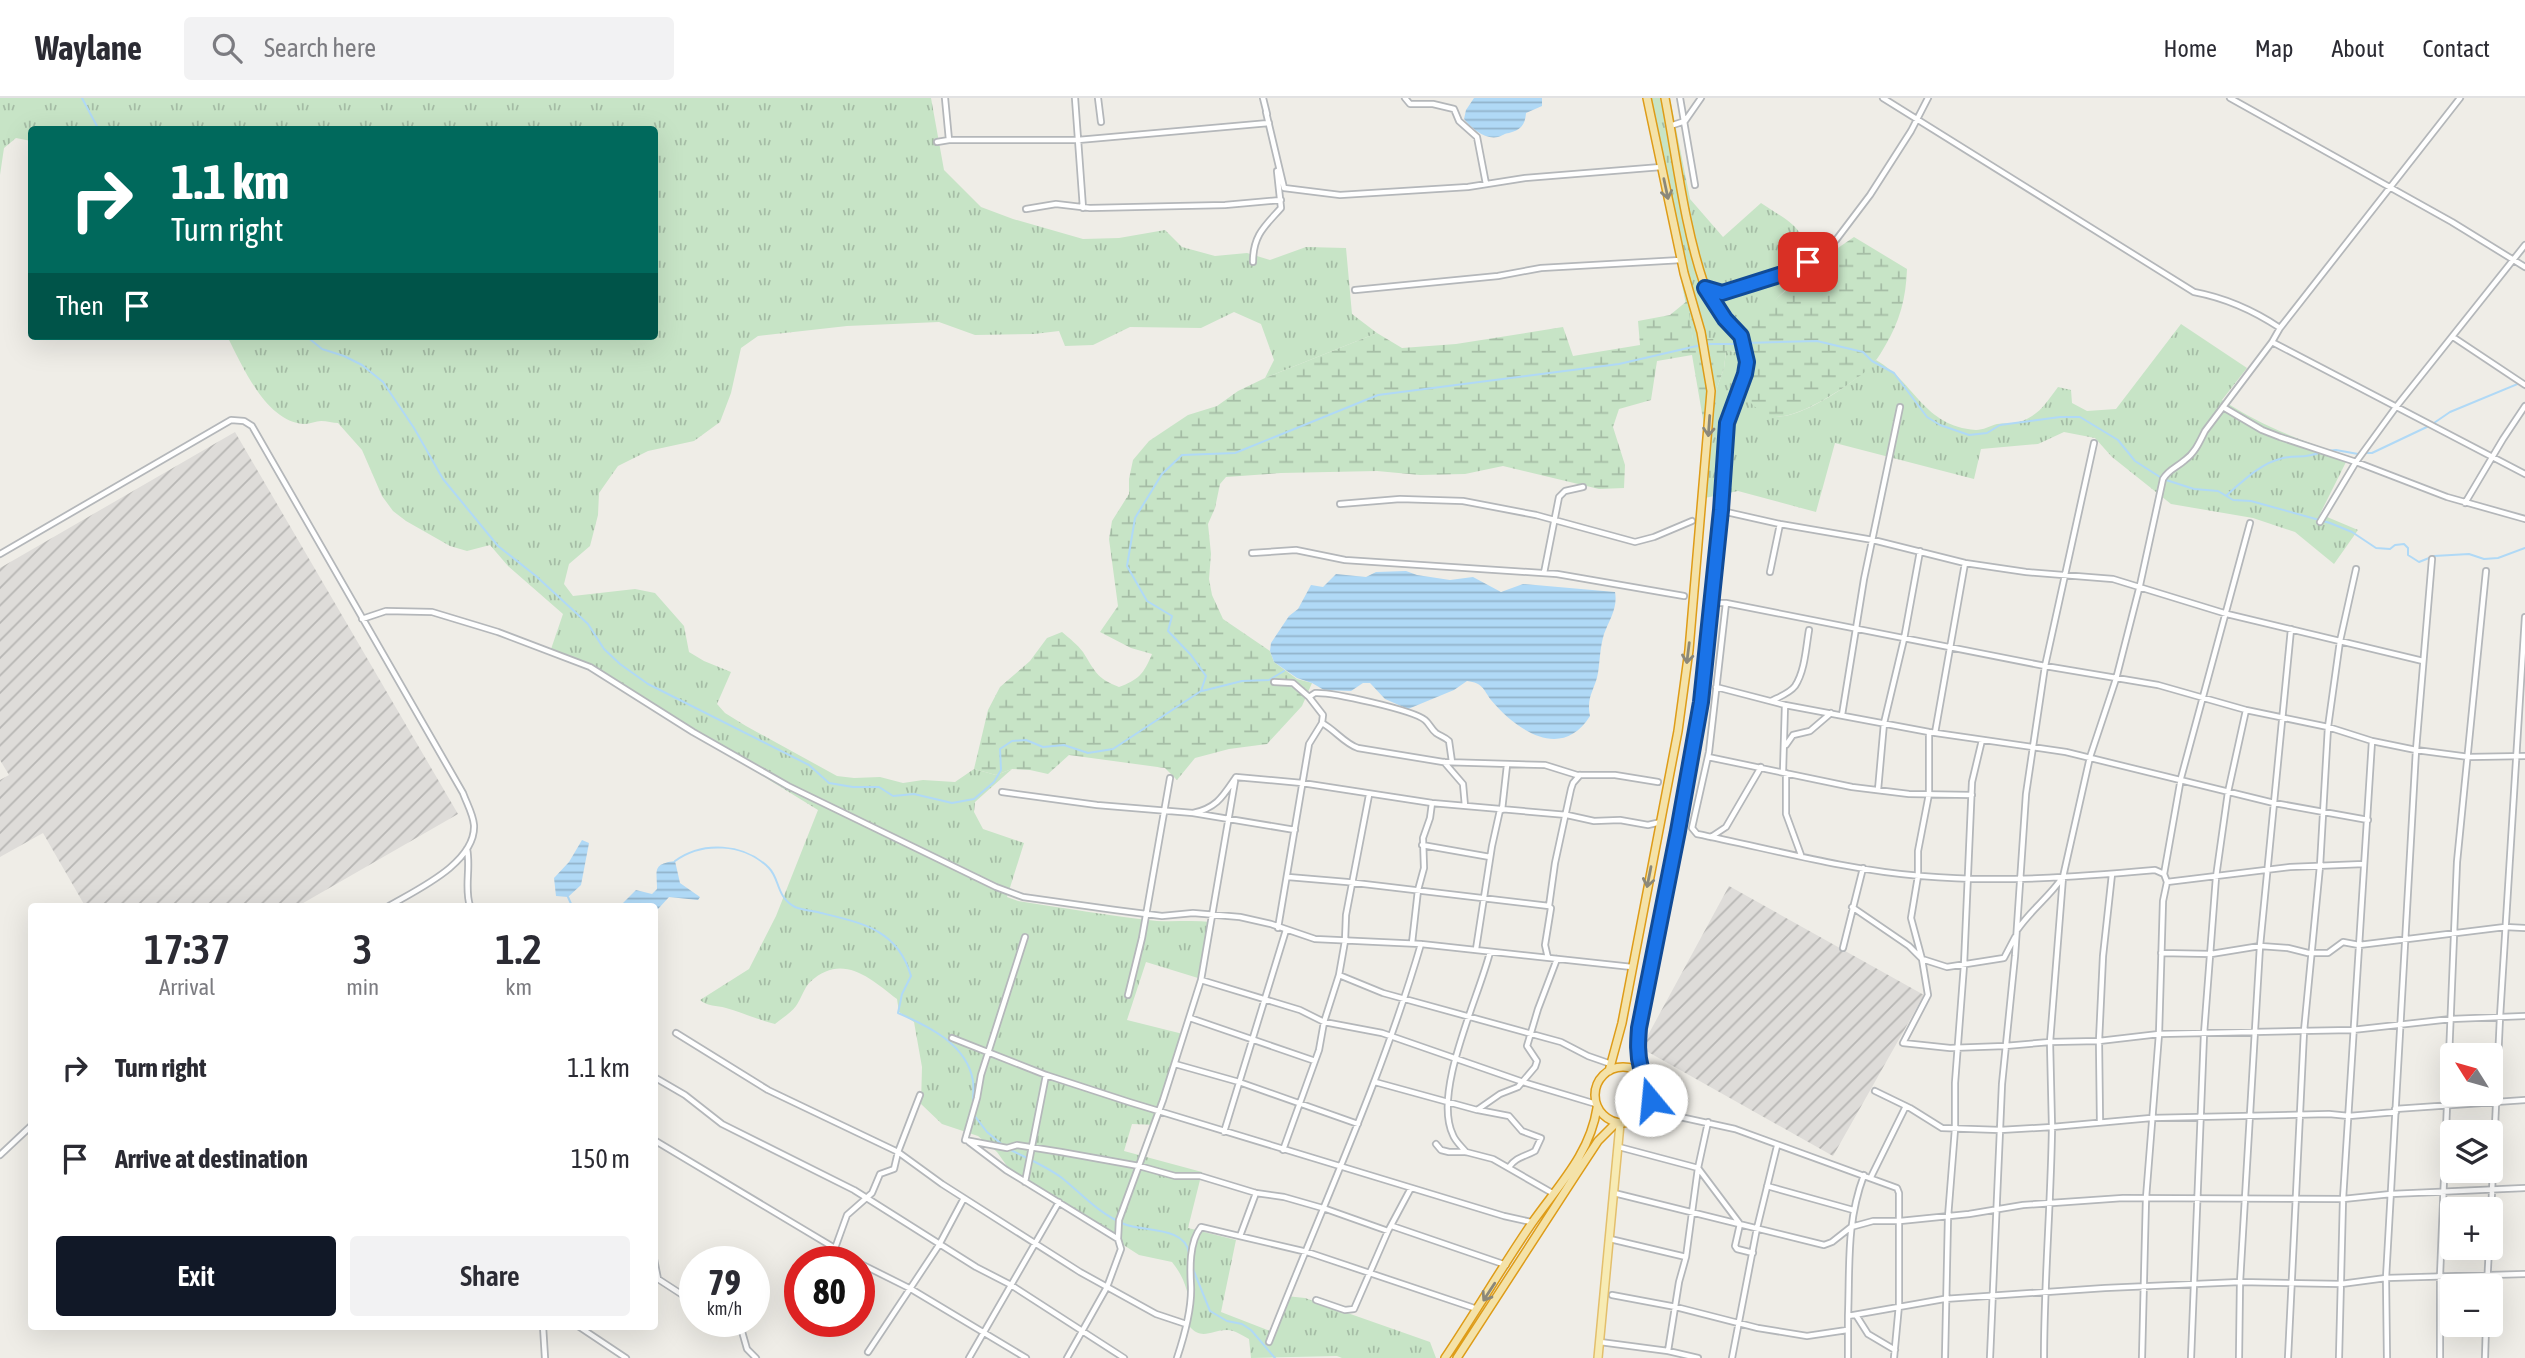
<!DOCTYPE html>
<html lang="en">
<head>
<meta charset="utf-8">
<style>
	:root { --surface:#fff; --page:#f2f2f3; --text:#2b2b33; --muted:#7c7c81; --line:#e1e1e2; --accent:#111827 }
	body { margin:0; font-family:"Asap Condensed",sans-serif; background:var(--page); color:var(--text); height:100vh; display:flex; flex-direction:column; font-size:26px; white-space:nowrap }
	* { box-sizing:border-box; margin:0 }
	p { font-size:23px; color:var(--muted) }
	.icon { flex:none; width:38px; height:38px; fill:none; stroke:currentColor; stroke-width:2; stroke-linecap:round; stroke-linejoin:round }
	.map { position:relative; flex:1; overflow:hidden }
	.drawer { position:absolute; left:28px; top:805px; width:630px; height:427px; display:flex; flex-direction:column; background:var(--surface); border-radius:7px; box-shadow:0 7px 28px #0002 }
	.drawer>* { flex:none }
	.guide { position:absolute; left:28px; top:28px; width:630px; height:214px; border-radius:7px; box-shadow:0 7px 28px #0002; background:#00695c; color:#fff; overflow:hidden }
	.needle { width:46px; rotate:307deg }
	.tools { position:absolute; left:2440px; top:945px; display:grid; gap:14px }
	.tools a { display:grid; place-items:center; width:63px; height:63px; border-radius:7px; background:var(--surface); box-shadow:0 7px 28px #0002; font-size:35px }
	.speed { position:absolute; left:679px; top:1148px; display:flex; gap:14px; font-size:35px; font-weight:700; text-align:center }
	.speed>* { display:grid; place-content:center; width:91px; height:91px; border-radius:50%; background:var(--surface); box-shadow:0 7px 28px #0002; line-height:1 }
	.speed small { font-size:18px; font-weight:400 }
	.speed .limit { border:10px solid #d22; background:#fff; color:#111 }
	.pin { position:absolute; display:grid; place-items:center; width:60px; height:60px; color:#fff; margin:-30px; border-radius:14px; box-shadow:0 4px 10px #0006 }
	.me { position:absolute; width:77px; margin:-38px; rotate:343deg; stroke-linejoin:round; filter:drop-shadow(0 0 5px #0008) }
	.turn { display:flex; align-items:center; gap:24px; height:147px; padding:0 28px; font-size:32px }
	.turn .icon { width:91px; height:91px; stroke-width:2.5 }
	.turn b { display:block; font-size:49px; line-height:60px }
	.then { display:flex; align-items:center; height:66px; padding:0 28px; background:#0003; gap:14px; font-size:26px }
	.eta { display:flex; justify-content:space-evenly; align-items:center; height:119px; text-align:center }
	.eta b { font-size:42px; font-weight:600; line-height:49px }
	.button { display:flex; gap:14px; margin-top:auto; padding:14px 28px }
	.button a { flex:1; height:80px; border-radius:7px; background:var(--accent); color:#fff; font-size:28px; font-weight:600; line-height:80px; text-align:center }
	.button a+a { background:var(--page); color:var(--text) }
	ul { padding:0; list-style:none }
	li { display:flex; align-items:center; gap:21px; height:91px; padding:0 28px }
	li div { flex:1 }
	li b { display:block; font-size:26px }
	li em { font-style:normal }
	header { display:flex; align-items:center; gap:42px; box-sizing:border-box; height:98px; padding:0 35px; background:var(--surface); border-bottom:2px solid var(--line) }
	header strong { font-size:33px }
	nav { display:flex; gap:38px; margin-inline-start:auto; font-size:24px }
	.search { width:490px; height:63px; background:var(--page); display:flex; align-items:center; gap:18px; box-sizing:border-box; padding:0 24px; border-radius:7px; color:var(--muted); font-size:26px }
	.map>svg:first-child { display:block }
	.industrial { fill:url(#industrial-furrows) }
	.grass { fill:url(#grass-tufts) }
	.wetland { fill:url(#wetland-marsh) }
	.water { fill:url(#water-rules) }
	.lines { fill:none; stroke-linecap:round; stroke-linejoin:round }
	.stream { stroke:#b0d9f6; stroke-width:2 }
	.minor-casing { stroke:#b4b7ba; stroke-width:8 }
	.primary-casing { stroke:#e3bf6c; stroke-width:10 }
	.trunk-casing { stroke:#de9c18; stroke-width:10 }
	.minor { stroke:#fff; stroke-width:4.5 }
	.primary { stroke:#f7ebb4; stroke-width:7 }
	.trunk { stroke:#f4e2a8; stroke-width:7 }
	.oneway { stroke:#8b887a }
	.route-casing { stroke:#114b97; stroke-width:18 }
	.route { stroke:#1a73e8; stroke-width:12 }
</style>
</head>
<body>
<header>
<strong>Waylane</strong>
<div class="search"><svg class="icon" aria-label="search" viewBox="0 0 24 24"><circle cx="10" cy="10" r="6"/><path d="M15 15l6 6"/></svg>Search here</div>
<nav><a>Home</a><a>Map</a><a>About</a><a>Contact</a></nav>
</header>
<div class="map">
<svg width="2525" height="1260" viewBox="0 0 2525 1260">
	<defs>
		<pattern id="industrial-furrows" width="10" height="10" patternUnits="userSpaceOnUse" patternTransform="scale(1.75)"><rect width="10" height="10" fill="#dedcd9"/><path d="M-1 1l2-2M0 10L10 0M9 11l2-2" fill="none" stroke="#b7b6b4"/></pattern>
		<pattern id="grass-tufts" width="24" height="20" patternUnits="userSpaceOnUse" patternTransform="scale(1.75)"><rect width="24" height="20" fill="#c7e4c6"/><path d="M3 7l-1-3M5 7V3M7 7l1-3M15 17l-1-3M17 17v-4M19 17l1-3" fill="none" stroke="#a5bca5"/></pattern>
		<pattern id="wetland-marsh" width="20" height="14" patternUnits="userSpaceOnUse" patternTransform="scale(1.75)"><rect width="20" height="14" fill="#c7e4c6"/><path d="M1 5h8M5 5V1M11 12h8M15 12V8" fill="none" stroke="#a5bca5"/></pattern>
		<pattern id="water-rules" width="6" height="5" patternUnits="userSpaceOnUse" patternTransform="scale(1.75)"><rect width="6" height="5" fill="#b0d9f6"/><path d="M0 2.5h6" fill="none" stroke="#92b3cb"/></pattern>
	</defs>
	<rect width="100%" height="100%" fill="#efede7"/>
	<path class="industrial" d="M235,334L458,716L298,808H85L43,735L0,759V682L9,677L0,662V470Z
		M1729,788L1924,897L1833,1058L1641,950Z"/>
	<path class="grass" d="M0,0H931L944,72L981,109L1013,121L1083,141L1119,140L1165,132L1182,149L1215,158L1247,155L1270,162L1306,149L1346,150L1352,216L1377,235L1265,280L1274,262L1261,226L1234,214L1201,230L1130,229L1093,247L1065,248L1059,233L1034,236L975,237L939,224L847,228L758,238L741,250L731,295L720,324L694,343L648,353L618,368L599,395L598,417L590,448L569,466L564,486L573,498L635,491L655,495L684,528L689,554L704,563L731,574L717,606L725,615L746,628L837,678L854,680L880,679L903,685L923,682L955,684L974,671L996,677L1012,671L975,704L974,714L983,731L1024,745L1007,799L1018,803C1064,810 1110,818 1157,823C1175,824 1193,822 1211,824L1198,880L1146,864L1127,922L1183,936L1157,1027L1132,1026L1124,1053L1202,1074L1188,1130L1236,1142L1221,1214L1275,1235L1286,1198L1305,1200L1430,1244L1436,1260H1342L1337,1258L1251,1260L1249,1241C1242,1237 1234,1232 1227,1232C1211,1232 1202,1243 1189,1228C1192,1205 1187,1182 1172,1164L1139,1157L1012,1075L997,1054L978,1038L942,1026L921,1006L922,969L914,924L899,914L897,901C870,880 842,854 810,884C804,890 801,901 796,908C791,915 782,920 775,926C759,922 743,915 726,910C716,907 708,909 700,902L749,871L776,818L818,712L590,572L549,557L563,516L508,468L490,447L467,453L450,448L406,423L393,413L382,398L362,352L338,325C333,325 327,323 321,323C316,323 310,326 305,326C266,325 242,267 227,238H654V32H32L31,43L16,40L4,50L0,77Z
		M1644,0H1670L1690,101L1723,139L1761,105C1795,128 1805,127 1807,171L1773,204L1751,239L1754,259L1743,296C1752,302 1765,316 1775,318C1799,323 1861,281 1876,262C1916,285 1923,328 1976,332C1983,332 1990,328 1997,326C2004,325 2012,326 2019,324C2040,317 2045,306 2058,289L2071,292L2072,305L2087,313L2116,311L2181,226L2247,270L2222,302C2264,329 2301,343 2349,358L2320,416L2358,432L2334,466L2295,434L2253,420L2171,406L2112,359L2095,340L2064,334L2038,346L1981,351L1974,381L1835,345L1816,414L1738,393L1700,401L1704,327L1724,270L1726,253L1741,254L1737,241H1693Z"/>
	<path class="wetland" d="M1854,139L1907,171C1906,200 1900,223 1885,248C1879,259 1871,270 1861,277C1843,291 1795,323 1773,318C1761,316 1750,305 1743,296C1752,272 1759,250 1744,228L1750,221L1792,188L1807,171Z
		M1687,203L1693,241H1738L1741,254L1726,253L1724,270L1704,327L1692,257L1657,263L1651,302L1619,311L1613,329L1625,367L1624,390L1599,391L1503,368L1465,376L1420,377L1377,373L1281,375L1226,379L1220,386L1215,410L1208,426L1211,456L1209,481L1212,497L1223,521L1270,553L1274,564L1297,581L1312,585L1302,608L1267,646L1229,651L1195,660L1177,682L1165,670L1069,657L1048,676L1030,672L1012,671L996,677L974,671L988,612L1000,589L1030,563L1047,540L1062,534C1069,540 1078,547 1083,554C1095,573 1096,580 1119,589C1138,582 1144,576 1152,556L1131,550L1100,534L1118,508L1109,441L1112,423L1129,396V381L1133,362L1149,343L1188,317L1217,308L1238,293L1265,280L1377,235L1402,250L1456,246L1563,229L1573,258L1640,247L1638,223L1670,217Z"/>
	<path class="water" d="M1474,0H1542V8L1526,15C1525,28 1520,32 1509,35C1505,35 1502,38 1498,39C1485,42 1471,30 1464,21L1466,12Z
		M1406,473L1417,477L1450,482L1473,479L1501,494L1523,486L1615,494C1618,510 1609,522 1604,536C1600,549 1600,562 1598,575C1595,592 1586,598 1590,618C1562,663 1517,633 1491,602C1483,591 1483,585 1467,583L1454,592L1408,611L1385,601L1370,585H1363L1351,593L1324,592L1312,585L1297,580L1274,564L1270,553L1271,545L1289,518L1298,511L1311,487L1323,489L1336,476L1366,479L1376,474Z
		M582,742L589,745L581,787L568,799L556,798L554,780L569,764Z
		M675,763L680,785L700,799L698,802L669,799L658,811H655L654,808H620L636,792L652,796L657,791C657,772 652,766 675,763Z"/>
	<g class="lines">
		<path class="stream" d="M82,0L99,32
			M306,238L322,251L344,258L362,267L383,284L414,330L443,381L498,448L536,478L588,526L604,551L620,566L648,586L809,667L829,685L853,689H879L893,698L914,696L952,705L974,701L994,684L1001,672L1000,651L1012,643L1026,642L1043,649L1064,647L1088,655L1113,651L1201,593L1206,578L1191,557L1168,533L1172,518L1147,503L1127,468L1135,420L1162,376L1182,357L1235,355L1378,297L1619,266L1701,247
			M1745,245L1817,243L1863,254L1872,263L1894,275L1927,319L1940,327L1969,337L1987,335L2000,327L2060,319H2080L2118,342L2135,363L2163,381L2194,391L2218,393L2233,402L2251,403L2330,425L2352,434L2376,450L2390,451L2395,447L2404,446L2408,450V457L2419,464L2434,458L2469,456L2484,461L2498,460L2525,450
			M1707,246H1740
			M2326,353L2336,352L2358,356
			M2364,355H2372L2431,327L2450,314L2525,283
			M2227,397C2244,382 2261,365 2283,360C2298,357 2305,361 2321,354
			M1202,593L1242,583L1269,582L1284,573
			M675,763C702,743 744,745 769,770C780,781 776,799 795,809C802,812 813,813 821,815C863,825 898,832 911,878L902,896L898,915C928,928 967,946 973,983C974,990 973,998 973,1005
			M568,799L572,808
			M974,1017L987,1034L1004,1048
			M1009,1051C1026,1060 1046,1068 1062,1080C1083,1097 1098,1115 1124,1126C1143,1134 1185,1128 1189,1155
			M1193,1171L1210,1213L1227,1223L1242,1226L1251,1232L1275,1260"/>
		<g class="minor-casing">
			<path id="minor" d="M945,0L949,42H1078L1269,25
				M1075,0L1083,110
				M1098,0L1101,24
				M1263,0L1267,16
				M1405,0L1410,6H1433L1454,11L1459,23L1477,39L1486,86
				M1680,0L1695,87
				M1883,0L2194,194C2226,200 2253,212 2280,230
				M2230,0L2452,124L2525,169
				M1266,14L1284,90L1340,97L1468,89L1525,80L1661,69
				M1670,28L1685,23L1701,0
				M937,44L949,42
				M1026,111L1056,106L1090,110L1225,107L1281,102
				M1253,164C1253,137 1265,128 1281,110L1277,73
				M1705,190L1722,195L1792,173L1822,155L1836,142L1870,97L1911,33L1928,0
				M1355,192L1498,178L1541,170L1681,162
				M2453,239L2525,287
				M2272,244L2525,376
				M2223,309L2262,332L2280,339L2356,364L2447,399L2525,421
				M2465,405L2503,341L2525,308
				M1340,406L1400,401L1463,403L1536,417L1635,444L1654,439L1692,423
				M1722,413L1780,426L1873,442L1965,465L2026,474L2113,481L2227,516L2423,563
				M2320,424L2356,364L2396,309L2525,147
				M1252,455L1296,452L1345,462L1557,476L1684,498
				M0,456L231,322L244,323L252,328L463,695C467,706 473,716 474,727C476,765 416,792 389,808
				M1770,474L1780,426
				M1544,475L1559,399L1565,393L1583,389
				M1712,505H1726L2045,568L2158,587L2246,612L2328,629L2372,643L2416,652L2469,659L2525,658
				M1726,505L1709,654L1692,730L1697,736C1771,751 1846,772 1921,778C1998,785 2077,779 2155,772L2164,776
				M362,521L386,513L432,514L498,534L590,569L693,634L788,688L996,789L1023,799L1115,812L1162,818L1193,815L1240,819L1271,826L1315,841L1421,846L1632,869
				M1274,584L1293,585L1309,599L1323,617L1322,625L1309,646L1278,830
				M1716,589L1785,607L1929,634L2066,654L2274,705L2368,722
				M1309,599L1315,595C1332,594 1413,612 1425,622C1429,625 1431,631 1436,635C1440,638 1445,639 1449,643L1452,664
				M1771,603C1779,599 1790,595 1795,588C1805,573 1806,549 1809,532
				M1842,617L1864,481L1900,309
				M1322,625C1335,632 1345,646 1358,650L1443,664L1545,667L1577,677H1615L1658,684
				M1929,634V696L1918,753V778L1911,820L1922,861L1928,897L1903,945L1950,950L2005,948L2050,944L2099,943L2159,936L2352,932L2451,921L2525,918
				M1935,635L1965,465
				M1786,647L1793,637L1810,633L1831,615
				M1708,659L1852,689L1909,696L1972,697
				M1444,664L1463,686L1465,708
				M1783,674L1785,607
				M1786,675V716L1801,757
				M1878,692L1884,625L1904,541L1920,453
				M1002,694L1097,707L1193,715L1295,732
				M1502,712L1507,667
				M1193,715C1217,710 1223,698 1236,679L1302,685L1432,705L1567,717L1594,723L1620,722L1648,727L1661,724
				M1711,739L1726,729L1761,669
				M1422,747L1490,759
				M467,751C471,770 464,790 470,808
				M1288,779L1347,784L1549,808L1551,810L1545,847L1548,860
				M2167,784L2290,769L2364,766
				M1549,808L1555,765L1571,691L1573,685L1580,677
				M1852,809L1909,848L1922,861L1947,869L2004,860L2015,839
				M2018,831C2031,812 2049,799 2062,780
				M1412,845L1418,792L1424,770L1423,740L1430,720L1432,705
				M1843,850L1863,770
				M1476,851L1492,748L1500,712
				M2161,855L2211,856L2260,848L2288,850L2308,855H2328L2343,844L2359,847L2505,829L2525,830
				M1339,877L1383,895L1561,944L1588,958L1611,966
				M1201,882L1300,912L1324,924L1382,935L1523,984L1596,1006
				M1128,897L1142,840L1170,680
				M1190,920L1315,963
				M676,935L768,992L898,1054L942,1086L1080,1174L1156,1216L1186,1226
				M952,940L1046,977L1129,1004L1504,1118L1531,1124
				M1175,966L1239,984L1358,1026
				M654,979L685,997L722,1026L854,1092L976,1169L1011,1187L1124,1260
				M1375,984L1477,1012L1500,996L1518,989L1535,969L1537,963L1527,948L1538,911L1557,861
				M1875,993L1910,1010L1942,1030L2000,1032L2052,1029L2050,944L2063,779L2090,659L2116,581L2140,487L2163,381C2169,371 2176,370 2185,362C2195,355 2200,343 2205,333L2272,244L2280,230L2460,0
				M2395,1011L2525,1002
				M1478,1012L1509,1018L1522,1033L1541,1040L1535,1053C1524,1059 1516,1059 1509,1069
				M1648,1012L1735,1031L1897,1090L1899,1095V1207L1894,1260
				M2100,1024L2099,943L2103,858L2112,776
				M1224,1034L1286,832
				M654,1042L858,1164
				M965,1042L1007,1050L1017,1047L1061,1054L1139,1068L1175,1078H1200L1256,1095L1284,1099L1326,1111L1388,1133
				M965,1042L977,1000L981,977L1025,839
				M969,1044L1006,1072L1118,1141L1121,1151L1107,1189L1067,1260
				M1436,1046L1441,1052L1449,1054H1466L1493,1061L1554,1096
				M1619,1049L1698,1070L1740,1126L1735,1148L1737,1151L1753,1155
				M1283,1052L1319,952L1324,924L1339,877L1345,843L1346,817L1369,697
				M1466,1054C1462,1049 1455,1043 1453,1037C1432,994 1479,899 1490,854
				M0,1057L32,1027
				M1864,1077C1846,1125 1850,1167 1848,1218L1944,1201L2105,1190L2240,1184L2341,1186L2386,1180L2525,1176
				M1871,1079L1906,1008
				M1025,1084L1046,977
				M1767,1088L1853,1112
				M1614,1095L1824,1147L1832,1144L1851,1129L1873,1123H1900L1969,1116L2023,1107L2123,1100L2343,1101L2391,1096L2525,1090
				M1392,1128L1506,1167
				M2490,1137L2500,919L2525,519
				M1240,1138L1256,1095
				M1118,1141L1119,1122L1163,1002L1201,882L1235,683
				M1610,1141L1686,1159
				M654,1161L658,1181L695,1205
				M830,1164L847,1117L872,1095L880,1076L894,1071L898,1054L920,997
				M859,1165L911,1191L1026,1260
				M2487,1188L2489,1150
				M1612,1197L1676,1209L1758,1230L1807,1238L1847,1232
				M1316,1202L1345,1212L1354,1211L1388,1133L1411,1090
				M1856,1217L1868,1236L1895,1252
				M1848,1218V1260
				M731,1223L741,1230L747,1251L756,1260
				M543,1228L545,1260
				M578,1228L626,1260
				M1269,1244C1321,1111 1381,983 1421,846
				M1600,1244L1668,1253L1698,1260
				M1668,1253L1679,1184L1686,1159L1698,1070L1708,1024
				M868,1254L939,1147L964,1100
				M969,1260L1059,1104
				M1177,1260C1184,1239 1192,1211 1191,1188C1190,1171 1189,1144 1201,1129L1307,1154L1477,1211
				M1732,1260L1757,1130L1777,1048
				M1945,1260L1948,1119L1955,1031V985L1964,867L1972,684L1982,642
				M1990,1260L2002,986L2015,858L2026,696L2045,568L2094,345
				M2044,1260C2044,1183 2051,1106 2052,1029L2151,1020L2329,1016L2349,1018L2396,1014
				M2142,1260L2146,1100L2159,936L2163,803L2167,784L2164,776L2181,680L2250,425
				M2191,1260L2204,936L2216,779L2228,694L2246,612
				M2239,1260L2240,1184L2260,848L2291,531
				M2288,1260L2304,933L2320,768L2328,629L2340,543L2356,471
				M2339,1260L2343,1101L2372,643
				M2387,1260L2386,1180L2416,652L2432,461
				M2440,1260V1178L2457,764L2486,473
				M2485,1260L2486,1227"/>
		</g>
		<g class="primary-casing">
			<path id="primary" d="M1598,1260L1620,1026"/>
		</g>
		<g class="trunk-casing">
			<path id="trunk" d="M1595 997a28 28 0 1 1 56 0a28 28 0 1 1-56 0Z
				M1609,973L1622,925L1678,633L1689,552L1711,293L1701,234L1684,175L1647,0
				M1643,977L1638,955L1639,930C1659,821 1686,712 1701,602C1709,540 1716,476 1721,413C1723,388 1723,364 1726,339C1729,312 1750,276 1746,253C1741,227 1712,211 1704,186C1684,127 1677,62 1665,0
				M1445,1260C1475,1215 1502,1169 1532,1125C1558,1088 1590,1056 1597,1010
				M1457,1260L1575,1078L1598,1043L1616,1025"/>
		</g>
		<use href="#minor" class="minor"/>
		<use href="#primary" class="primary"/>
		<use href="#trunk" class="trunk"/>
	</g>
	<defs><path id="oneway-shaft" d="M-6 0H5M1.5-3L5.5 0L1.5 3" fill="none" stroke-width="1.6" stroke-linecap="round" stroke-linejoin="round" transform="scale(1.75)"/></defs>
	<g class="oneway">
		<use href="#oneway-shaft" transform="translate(1666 91) rotate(78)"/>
		<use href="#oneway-shaft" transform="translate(1709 328) rotate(94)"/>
		<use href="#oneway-shaft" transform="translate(1688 555) rotate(97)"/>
		<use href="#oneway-shaft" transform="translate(1649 779) rotate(101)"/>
		<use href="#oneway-shaft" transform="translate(1489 1194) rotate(123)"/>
	</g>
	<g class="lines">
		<g class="route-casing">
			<path id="route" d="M1651,1002C1652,988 1644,982 1641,970C1637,956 1638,943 1639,930L1678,733L1701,604L1721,412L1727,325L1745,276L1747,264L1741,238L1725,221L1705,190L1722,195L1792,173L1808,164"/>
		</g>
		<use href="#route" class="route"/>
	</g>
</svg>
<div class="tools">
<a><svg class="needle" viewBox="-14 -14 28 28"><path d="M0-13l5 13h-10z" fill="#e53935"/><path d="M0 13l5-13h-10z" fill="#7c7c81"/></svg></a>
<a><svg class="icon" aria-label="layers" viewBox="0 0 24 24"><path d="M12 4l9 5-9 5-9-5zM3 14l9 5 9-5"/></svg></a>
<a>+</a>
<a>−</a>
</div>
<div class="speed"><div>79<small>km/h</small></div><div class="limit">80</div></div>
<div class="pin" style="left:1808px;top:164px;background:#d93025"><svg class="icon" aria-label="arrive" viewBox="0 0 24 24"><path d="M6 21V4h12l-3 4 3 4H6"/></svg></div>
<svg class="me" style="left:1651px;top:1002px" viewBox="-20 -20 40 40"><circle r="19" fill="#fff"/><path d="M0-13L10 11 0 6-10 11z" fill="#1a73e8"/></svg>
<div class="guide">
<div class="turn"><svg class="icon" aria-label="right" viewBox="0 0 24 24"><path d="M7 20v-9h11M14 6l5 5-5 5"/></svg><div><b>1.1 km</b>Turn right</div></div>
<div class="then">Then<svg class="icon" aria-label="arrive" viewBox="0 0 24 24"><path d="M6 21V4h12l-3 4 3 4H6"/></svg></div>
</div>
<section class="drawer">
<div class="eta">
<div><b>17:37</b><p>Arrival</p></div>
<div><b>3</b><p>min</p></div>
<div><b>1.2</b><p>km</p></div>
</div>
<ul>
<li><svg class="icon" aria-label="right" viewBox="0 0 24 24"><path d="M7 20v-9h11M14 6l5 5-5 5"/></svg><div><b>Turn right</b></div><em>1.1 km</em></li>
<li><svg class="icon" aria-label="arrive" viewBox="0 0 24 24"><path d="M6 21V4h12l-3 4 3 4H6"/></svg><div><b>Arrive at destination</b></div><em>150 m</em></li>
</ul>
<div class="button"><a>Exit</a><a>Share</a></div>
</section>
</div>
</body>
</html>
